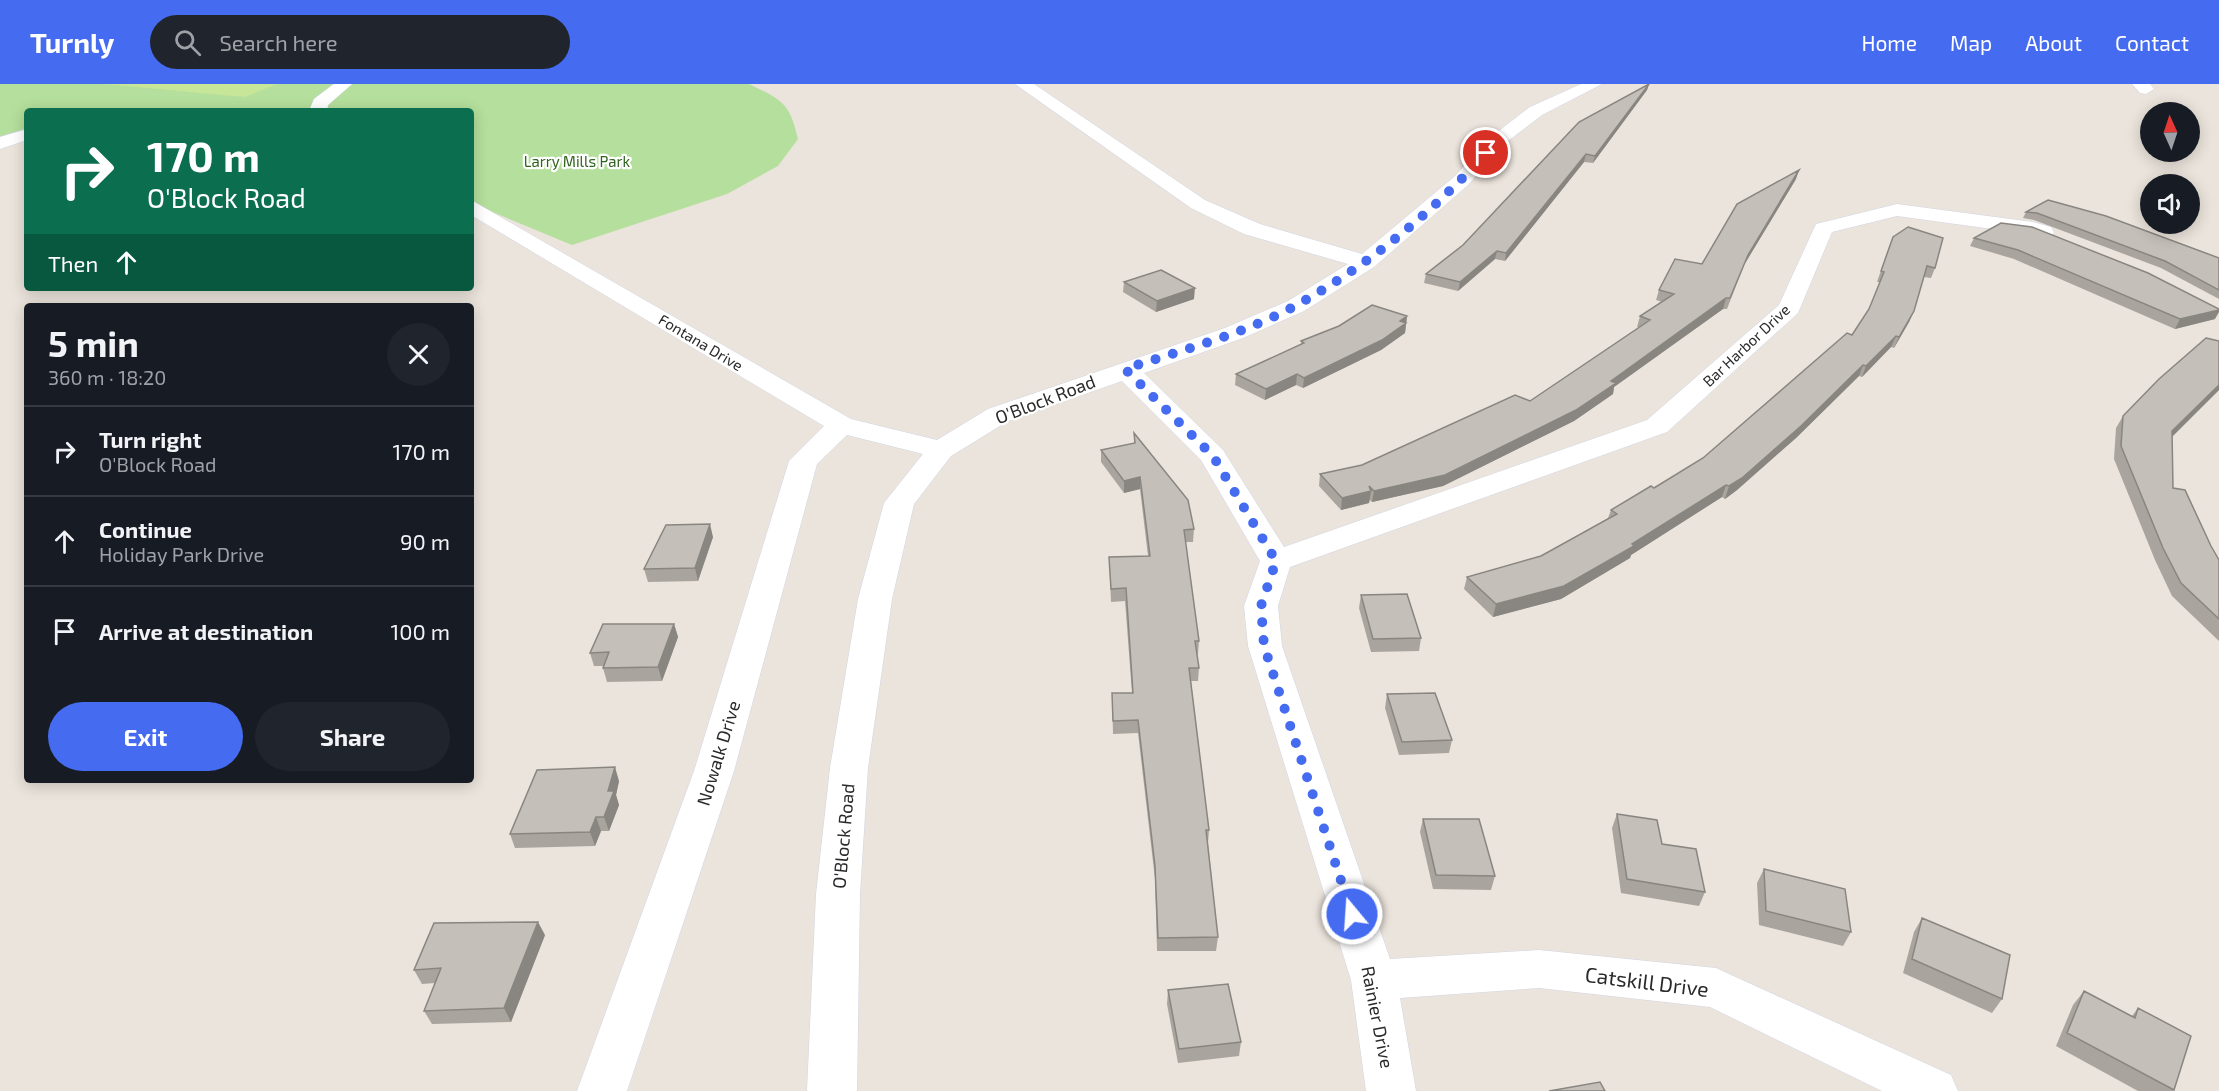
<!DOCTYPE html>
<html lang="en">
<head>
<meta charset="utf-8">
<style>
	:root { --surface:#171b24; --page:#20242c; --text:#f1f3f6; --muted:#9ea1a6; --line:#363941; --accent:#456bf0 }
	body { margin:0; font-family:"Exo 2",sans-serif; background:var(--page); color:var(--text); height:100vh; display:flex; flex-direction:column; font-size:22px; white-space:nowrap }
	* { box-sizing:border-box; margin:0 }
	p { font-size:20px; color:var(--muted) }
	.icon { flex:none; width:33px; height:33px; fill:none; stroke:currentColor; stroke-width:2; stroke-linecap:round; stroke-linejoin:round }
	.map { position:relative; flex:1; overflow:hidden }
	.drawer { position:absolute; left:24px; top:219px; width:450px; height:480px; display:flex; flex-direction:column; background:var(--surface); border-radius:6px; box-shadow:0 3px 15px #0003 }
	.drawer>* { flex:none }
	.banner { position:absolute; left:24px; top:24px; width:450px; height:183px; border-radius:6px; box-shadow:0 3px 15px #0003; background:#0b6e4f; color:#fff; overflow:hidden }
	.needle { width:39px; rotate:357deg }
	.tools { position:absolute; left:2140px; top:18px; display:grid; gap:12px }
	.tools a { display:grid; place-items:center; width:60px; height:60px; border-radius:50%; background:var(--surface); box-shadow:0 3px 15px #0003; font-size:30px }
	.pin { position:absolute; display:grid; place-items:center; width:51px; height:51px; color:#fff; margin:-26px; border:3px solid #fff; border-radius:50%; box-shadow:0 2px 6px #0007 }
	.me { position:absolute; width:66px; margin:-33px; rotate:342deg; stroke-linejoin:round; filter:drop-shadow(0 0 4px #0008) }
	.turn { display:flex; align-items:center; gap:21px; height:126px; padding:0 24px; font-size:27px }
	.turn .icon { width:78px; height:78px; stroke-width:2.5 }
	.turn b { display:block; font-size:42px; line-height:51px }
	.then { display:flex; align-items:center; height:57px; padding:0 24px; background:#0003; gap:12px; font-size:22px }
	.round { display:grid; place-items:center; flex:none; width:63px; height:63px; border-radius:32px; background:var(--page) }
	.summary { display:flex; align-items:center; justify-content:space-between; height:102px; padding:0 24px }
	h1 { font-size:36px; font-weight:700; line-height:45px }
	.action { display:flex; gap:12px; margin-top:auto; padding:12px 24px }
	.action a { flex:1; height:69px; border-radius:36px; background:var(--accent); color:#fff; font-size:24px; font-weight:700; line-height:69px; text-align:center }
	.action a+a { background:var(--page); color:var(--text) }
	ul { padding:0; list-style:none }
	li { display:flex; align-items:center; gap:18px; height:90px; padding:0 24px; border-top:2px solid var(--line) }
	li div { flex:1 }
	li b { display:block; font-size:22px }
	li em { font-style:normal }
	header { display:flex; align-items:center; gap:36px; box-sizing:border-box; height:84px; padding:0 30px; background:var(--accent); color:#fff }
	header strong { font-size:28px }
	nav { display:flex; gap:33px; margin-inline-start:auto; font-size:21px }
	.search { width:420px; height:54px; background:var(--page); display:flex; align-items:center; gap:15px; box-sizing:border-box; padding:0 21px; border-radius:33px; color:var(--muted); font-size:22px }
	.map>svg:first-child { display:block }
	.green { fill:#b5df9c }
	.pitch { fill:#c8e698 }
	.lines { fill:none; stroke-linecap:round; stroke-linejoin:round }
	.minor-casing { stroke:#d2d5e2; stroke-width:1 }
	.minor { fill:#fff; fill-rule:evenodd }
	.wall { fill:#a9a49e }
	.shaded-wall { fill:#898681 }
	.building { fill:#c4bfb8; stroke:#898681; stroke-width:1.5 }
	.route { stroke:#456bf0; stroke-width:10; stroke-dasharray:0 18 }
	.labels { text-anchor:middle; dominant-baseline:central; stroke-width:4.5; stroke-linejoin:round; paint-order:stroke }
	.far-park-label { font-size:15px; fill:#2f631e; stroke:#fff }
	.far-street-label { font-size:15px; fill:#2a2a2a; stroke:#fff }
	.street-label { font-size:18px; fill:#2a2a2a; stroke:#fff }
	.near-street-label { font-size:21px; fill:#2a2a2a; stroke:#fff }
</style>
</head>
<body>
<header>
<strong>Turnly</strong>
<div class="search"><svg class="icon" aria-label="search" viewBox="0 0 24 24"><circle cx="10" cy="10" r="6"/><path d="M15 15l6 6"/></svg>Search here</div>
<nav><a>Home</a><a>Map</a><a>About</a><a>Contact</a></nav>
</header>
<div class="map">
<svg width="2219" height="1007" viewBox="0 0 2219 1007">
	<rect width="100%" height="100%" fill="#ebe4dc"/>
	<path class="green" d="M0,0H749C782,16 790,19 798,55L778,82L727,110L572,161L471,119V27H27V48L0,53Z"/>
	<path class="pitch" d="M104,0H277L245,13Z"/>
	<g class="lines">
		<g class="minor-casing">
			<path id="minor" d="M334,0H352L328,21L327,27H309L314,15Z
				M1015,0H1034L1205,116L1260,140L1362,170L1454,93L1492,52L1530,23L1581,0H1602L1542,31L1504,60L1468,101L1374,183L1304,227L1243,254L1144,289L1223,366L1284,463L1647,336L1779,221L1816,140L1897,120L2033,138L2051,143L2054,148L2051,153L2043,154L2029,150L1897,132L1832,148L1798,229L1667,348L1290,483L1278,522L1282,562L1390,875L1539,866L1716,884L1951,991L1958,1007H1882L1710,923L1539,904L1400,914L1416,1007H1366L1351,896L1248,562L1244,522L1260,477L1201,376L1122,297L1008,337L951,372L914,420L892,515L868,684L860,810L857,1007H807L816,810L830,684L858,515L884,419L923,370L847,351L817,380L734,687L627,1007H577L694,687L789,377L824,342L471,131V116L851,335L937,356L988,325L1225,244L1288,217L1348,180L1244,150L1191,124Z
				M2132,0H2150L2154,5L2146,10L2140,9Z
				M27,45V56L0,65V53Z"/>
		</g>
		<use href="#minor" class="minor"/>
	</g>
	<path class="wall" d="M1649,0L1647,6L1593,79L1584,78L1505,177L1495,175L1458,207L1424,199L1426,190L1463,161Z
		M1796,95L1744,181L1727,225H1723L1614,303L1613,310L1574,337L1443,402L1372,418L1370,416L1369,419L1341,426L1319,402L1320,390L1362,381L1530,317L1639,243H1637L1640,232L1662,218L1656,216L1659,206L1702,180Z
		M2048,116L2219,174V215L2161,184L2034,136L2023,134L2026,128Z
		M2032,143L2215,235L2175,245L2014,175L1970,162L1974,154Z
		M1889,163L1935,184L1931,194L1924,193L1914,227L1909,238L1894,264L1891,263L1862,293L1859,292L1796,354L1737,406L1725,415L1722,413L1631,471L1630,474L1561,515L1493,533L1464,505L1467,493L1541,472L1608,434L1611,426L1654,404L1703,374L1852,251L1869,225L1880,198H1877Z
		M1124,198L1194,215L1156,228L1123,208Z
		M1407,232L1405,249L1381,266L1303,304L1296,301L1265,316L1235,301L1236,290L1301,260V257Z
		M2219,306L2172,352L2173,404L2211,462L2219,476V557L2172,512L2155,476L2114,375L2116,344L2123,332Z
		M1134,349L1194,445L1193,458H1185L1199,557L1198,570H1197L1199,584L1198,597H1191L1209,746L1208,759L1218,853L1216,867H1157L1155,795L1138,649L1113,650L1112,609H1132L1125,517L1111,518L1109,473L1148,472L1140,405L1124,409L1101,378V366L1134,359Z
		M713,453L698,497L648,498L644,485Z
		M1361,511L1421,554L1419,567L1371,568L1359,524Z
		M674,540L678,553L662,597L607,598L603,584L604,582H594L590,569Z
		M1387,610L1452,656L1449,669L1399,671L1385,624Z
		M619,697L616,711L619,721L609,747H601L595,762L515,764L510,750Z
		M1617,730L1662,760L1705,808L1699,822L1621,809L1612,744Z
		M1423,735L1495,792L1491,806L1433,805L1420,748Z
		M1764,785L1851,848L1843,862L1759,841L1757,799Z
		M1922,834L2002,915L1992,929L1903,889L1914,848Z
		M545,851L511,938L432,940L424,927L435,899L422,900L414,886Z
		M1168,906L1241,958L1239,972L1178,979L1167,920Z
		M2084,907L2132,932L2138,924L2174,1006L2173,1007H2138L2056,962L2073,921Z"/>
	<path class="shaded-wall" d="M1649,0L1647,6L1593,79L1595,72Z
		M1586,70L1584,78L1505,177L1506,169Z
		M1799,86L1796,95L1744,181L1727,225L1748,171Z
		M1497,167L1495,175L1458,207L1460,198Z
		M1195,204L1194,215L1156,228L1157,217Z
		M1726,214L1723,225L1614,303L1613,310L1574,337L1443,402L1372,418L1374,407L1611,297Z
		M2219,226V228L2215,235L2175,245L2180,235Z
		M1914,227L1909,238L1894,264L1899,253Z
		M1407,232L1405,249L1381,266L1303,304L1304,294Z
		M1896,252L1891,263L1862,293L1866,282Z
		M1863,281L1859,292L1796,354L1737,406L1725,415L1729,402Z
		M1297,290L1296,301L1265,316L1266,305Z
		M2219,301V306L2165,360L2172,347Z
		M1140,393V405L1124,409V397Z
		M1726,401L1722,413L1631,471L1630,474L1561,515L1493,533L1496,520L1632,460Z
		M1371,407L1369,419L1341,426L1342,414Z
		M710,440L713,453L698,497L695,484Z
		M674,540L678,553L662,597L658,583Z
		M615,683L619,697L616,711L619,721L609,747L604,733L608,707Z
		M596,733L601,747L595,762L590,748Z
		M538,838L545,851L511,938L504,924Z"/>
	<path class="building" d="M1649,0L1595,72L1586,70L1506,169L1497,167L1460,198L1426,190L1463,161L1579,38Z
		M1799,86L1748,171L1730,214H1726L1611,297L1616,299L1576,326L1445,391L1374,407L1369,402L1371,407L1342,414L1320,390L1362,381L1515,311L1530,317L1650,236L1640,232L1674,210L1659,206L1675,175L1702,180L1737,120Z
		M2048,116L2106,132L2219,174V206L2165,177L2037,129L2026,128Z
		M2001,139L2032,143L2148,189L2219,225V226L2180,235L2018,166L1974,154Z
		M1908,143L1943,154L1935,184L1927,182L1914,227L1899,253L1896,252L1866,282L1863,281L1801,342L1742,394L1729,402L1726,401L1632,460L1634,462L1564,502L1496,520L1467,493L1541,472L1617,430L1611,426L1651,402L1654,404L1703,374L1847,249L1852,251L1869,225L1884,188L1881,187L1893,153Z
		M1161,186L1195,204L1157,217L1124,198Z
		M1372,221L1407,232L1400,237L1406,239L1382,256L1304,294L1297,290L1266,305L1236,290L1304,259L1301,257L1339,242Z
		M2206,254L2219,257V301L2172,347L2173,404L2185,406L2211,462L2219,476V535L2181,499L2163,464L2121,362L2123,332L2159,295Z
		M1134,349L1188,416L1194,445L1184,446L1199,557H1195L1199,584H1189L1209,746H1206L1218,853L1158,854L1155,782L1138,636L1113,637L1112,609H1133L1126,504L1111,505L1109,473L1150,472L1140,393L1124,397L1101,366L1135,359Z
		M710,440L695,484L644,485L666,441Z
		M1407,510L1421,554L1373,555L1361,511Z
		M603,540H674L658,583L603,584L609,568L590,569Z
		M1435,609L1452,656L1402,658L1387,610Z
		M615,683L608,707H614L604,733H596L590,748L510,750L537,686Z
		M1617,730L1657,736L1662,760L1696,765L1705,808L1627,795Z
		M1423,735H1479L1495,792L1436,791Z
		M1764,785L1845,805L1851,848L1766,827Z
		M1922,834L2010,871L2002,915L1912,875Z
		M538,838L504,924L424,927L441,884L414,886L434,839Z
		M1228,900L1241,958L1179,965L1168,906Z
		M2084,907L2135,934L2138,924L2191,952L2174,1006L2067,949Z
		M1600,998L1605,1007H1549Z"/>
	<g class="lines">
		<path class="route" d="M1352,830L1264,562L1261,522L1276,477L1213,372L1125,285C1182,266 1244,250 1297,221C1368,181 1431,130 1486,69"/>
	</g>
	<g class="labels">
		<g class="far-park-label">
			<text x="577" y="77">Larry Mills Park</text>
		</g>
		<g class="far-street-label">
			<text transform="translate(701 258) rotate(31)">Fontana Drive</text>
			<text transform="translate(1746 261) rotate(-43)">Bar Harbor Drive</text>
		</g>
		<g class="street-label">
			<text transform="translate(1045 315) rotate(-21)">O'Block Road</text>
			<text transform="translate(718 669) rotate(-73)">Nowalk Drive</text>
			<text transform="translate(843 752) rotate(-85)">O'Block Road</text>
			<text transform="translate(1378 933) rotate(79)">Rainier Drive</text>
		</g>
		<g class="near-street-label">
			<text transform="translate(1647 897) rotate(7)">Catskill Drive</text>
		</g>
	</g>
</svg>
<div class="tools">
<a><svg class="needle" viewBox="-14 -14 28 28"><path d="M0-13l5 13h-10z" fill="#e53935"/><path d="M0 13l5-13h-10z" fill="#9ea1a6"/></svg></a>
<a><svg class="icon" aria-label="sound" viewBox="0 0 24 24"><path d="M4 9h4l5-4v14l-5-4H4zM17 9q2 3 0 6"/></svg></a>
</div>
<div class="pin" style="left:1486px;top:69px;background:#d93025"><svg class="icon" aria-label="arrive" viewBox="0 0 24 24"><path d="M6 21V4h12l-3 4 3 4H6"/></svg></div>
<svg class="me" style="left:1352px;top:830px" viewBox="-20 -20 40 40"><circle r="17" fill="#456bf0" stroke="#fff" stroke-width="3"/><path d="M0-11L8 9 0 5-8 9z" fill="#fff"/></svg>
<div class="banner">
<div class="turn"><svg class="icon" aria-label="right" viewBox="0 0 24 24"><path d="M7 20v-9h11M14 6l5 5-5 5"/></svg><div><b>170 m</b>O'Block Road</div></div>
<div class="then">Then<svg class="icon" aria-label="ahead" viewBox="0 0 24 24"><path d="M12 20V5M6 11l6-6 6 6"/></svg></div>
</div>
<section class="drawer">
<div class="summary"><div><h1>5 min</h1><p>360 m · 18:20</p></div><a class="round"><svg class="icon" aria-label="close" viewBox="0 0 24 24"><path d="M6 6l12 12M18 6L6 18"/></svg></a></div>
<ul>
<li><svg class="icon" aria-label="right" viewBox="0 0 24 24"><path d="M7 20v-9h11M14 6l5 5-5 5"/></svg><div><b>Turn right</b><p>O'Block Road</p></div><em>170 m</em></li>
<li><svg class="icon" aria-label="ahead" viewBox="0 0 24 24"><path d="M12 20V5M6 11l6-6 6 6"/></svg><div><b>Continue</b><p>Holiday Park Drive</p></div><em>90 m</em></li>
<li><svg class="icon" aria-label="arrive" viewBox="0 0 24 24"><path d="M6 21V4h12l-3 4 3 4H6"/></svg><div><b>Arrive at destination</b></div><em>100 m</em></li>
</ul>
<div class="action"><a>Exit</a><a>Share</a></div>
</section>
</div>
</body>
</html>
